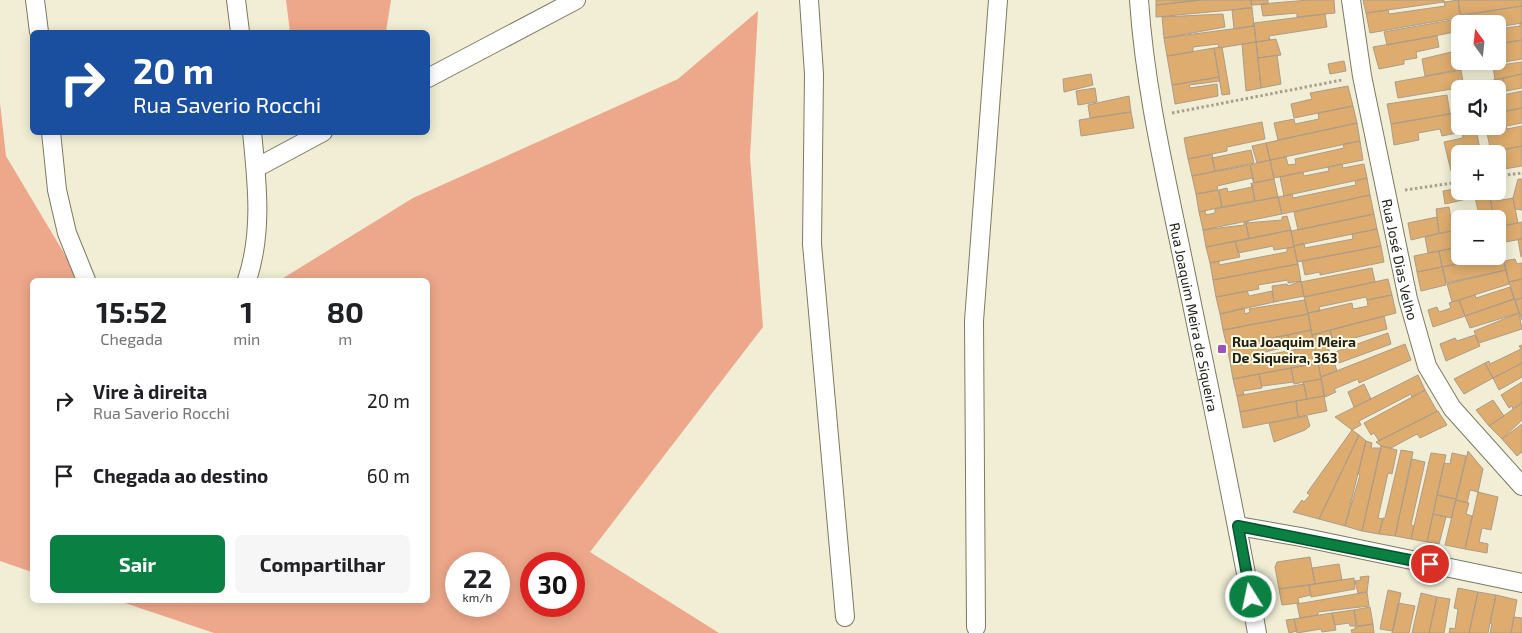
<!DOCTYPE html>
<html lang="pt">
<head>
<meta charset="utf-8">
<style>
	:root { --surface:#fff; --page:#f6f6f6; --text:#202124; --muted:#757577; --accent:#0b8043 }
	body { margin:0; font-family:"Exo 2",sans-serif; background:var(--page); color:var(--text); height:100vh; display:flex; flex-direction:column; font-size:19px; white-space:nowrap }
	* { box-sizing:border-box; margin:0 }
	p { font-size:16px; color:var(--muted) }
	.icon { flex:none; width:28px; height:28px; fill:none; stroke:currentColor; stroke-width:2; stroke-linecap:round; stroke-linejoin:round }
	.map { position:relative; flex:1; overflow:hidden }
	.side { position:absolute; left:30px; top:278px; width:400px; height:325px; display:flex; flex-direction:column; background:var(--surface); border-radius:8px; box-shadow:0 2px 12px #0003 }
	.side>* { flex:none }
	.top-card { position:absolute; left:30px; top:30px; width:400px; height:105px; border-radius:8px; box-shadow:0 2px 12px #0003; background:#1a4fa0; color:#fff; overflow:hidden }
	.needle { width:32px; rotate:345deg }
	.tools { position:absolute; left:1451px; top:15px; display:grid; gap:10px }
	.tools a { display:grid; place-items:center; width:55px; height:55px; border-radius:8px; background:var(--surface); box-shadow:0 2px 12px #0003; font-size:25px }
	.speed { position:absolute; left:445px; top:552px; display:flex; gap:10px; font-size:25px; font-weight:700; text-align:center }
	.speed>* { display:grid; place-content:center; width:65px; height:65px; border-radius:50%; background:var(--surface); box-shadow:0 2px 12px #0003; line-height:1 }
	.speed small { font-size:12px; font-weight:400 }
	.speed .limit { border:8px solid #d22; background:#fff; color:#111 }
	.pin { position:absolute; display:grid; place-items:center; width:42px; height:42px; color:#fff; margin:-21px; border:2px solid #fff; border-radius:50%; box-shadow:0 1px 5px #0007 }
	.me { position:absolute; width:55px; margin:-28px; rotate:350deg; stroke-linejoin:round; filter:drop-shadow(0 0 4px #0008) }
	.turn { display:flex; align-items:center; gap:18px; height:105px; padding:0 20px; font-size:22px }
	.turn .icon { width:65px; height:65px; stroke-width:2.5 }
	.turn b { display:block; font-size:35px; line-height:42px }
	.eta { display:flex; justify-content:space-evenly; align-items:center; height:85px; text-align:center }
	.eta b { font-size:30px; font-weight:700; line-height:35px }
	.button { display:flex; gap:10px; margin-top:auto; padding:10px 20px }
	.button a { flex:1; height:58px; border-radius:8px; background:var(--accent); color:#fff; font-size:20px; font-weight:700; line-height:58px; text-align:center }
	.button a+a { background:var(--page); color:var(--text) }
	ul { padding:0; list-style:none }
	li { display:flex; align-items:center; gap:15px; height:75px; padding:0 20px }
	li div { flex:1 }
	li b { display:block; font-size:19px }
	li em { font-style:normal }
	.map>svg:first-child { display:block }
	.green { fill:#eda78a; fill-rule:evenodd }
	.building { fill:#ddac6e; stroke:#ac9c89 }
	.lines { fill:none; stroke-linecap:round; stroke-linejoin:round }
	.street-casing { stroke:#7d7a64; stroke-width:20 }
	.path { stroke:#a4a28f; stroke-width:3; stroke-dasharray:2.5 2.5; stroke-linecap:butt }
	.street { stroke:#fff; stroke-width:18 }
	.route-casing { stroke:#07532c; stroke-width:12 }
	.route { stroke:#0b8043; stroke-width:9 }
	.poi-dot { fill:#a051c1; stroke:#fffce3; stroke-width:2 }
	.labels { text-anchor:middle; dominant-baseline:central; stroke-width:4; stroke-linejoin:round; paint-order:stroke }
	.street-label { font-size:14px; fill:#232219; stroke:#fffce3 }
	.poi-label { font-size:14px; font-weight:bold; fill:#232219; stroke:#fffce3; text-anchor:start }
</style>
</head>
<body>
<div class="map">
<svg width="1522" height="633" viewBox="0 0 1522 633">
	<rect width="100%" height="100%" fill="#f1eed5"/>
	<path class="green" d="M286,0H391L386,32H290Z
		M758,11L750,157L763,327L590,552L719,633H214L116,600H428V280H280L413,198L678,79ZM456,564H499V606H456ZM531,564H574V606H531Z
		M0,103L6,156L80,280H32V572L0,561Z"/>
	<path class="building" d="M1156,0H1201L1156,5Z
		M1201,0H1251L1252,8L1156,17V5Z
		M1251,0H1268V4L1252,5Z
		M1309,0H1334L1335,13L1297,17V13L1263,16L1261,4Z
		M1363,0H1444V2L1366,13Z
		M1458,0H1522V6L1460,15Z
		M1458,0L1461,17L1370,33L1366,13L1388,10L1389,14L1445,6L1444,2Z
		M1522,6V23L1498,27V24H1467L1466,15Z
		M1247,8H1252L1254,26L1234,29L1232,10Z
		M1223,14L1225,27L1164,38L1162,17Z
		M1325,14L1327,27L1269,36L1270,40L1256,42L1254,23Z
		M1452,20L1455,32L1387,45L1384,32Z
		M1520,23H1522V40L1498,44V29L1520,26Z
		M1254,26L1256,42L1219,48L1218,44L1193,47V52L1167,56L1164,38Z
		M1437,36L1439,47L1416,52L1417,58L1404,60V64L1379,69L1373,47Z
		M1276,39L1281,55L1258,58L1256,42Z
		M1522,40V59L1492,64V61H1498V44Z
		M1256,42L1261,88L1246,91L1242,44Z
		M1222,47L1230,94L1222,95L1214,48Z
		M1214,48L1219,77L1172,85L1167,56Z
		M1460,50V61H1465L1467,68L1425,76L1422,59Z
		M1277,55L1281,84L1261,88L1258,58Z
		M1344,61L1346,71L1330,74L1328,64Z
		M1522,62V74L1495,80L1493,66Z
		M1461,70L1464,87L1398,98L1395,82Z
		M1091,74L1093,85L1064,92L1063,79Z
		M1522,74V88L1506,91L1503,78Z
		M1219,77L1220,81L1189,85L1190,88L1217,84L1218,96L1175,104L1172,85Z
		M1503,78L1506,91L1498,93V89H1470V85Z
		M1348,86L1353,106L1294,118L1291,104L1312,99L1310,93Z
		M1095,88L1097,102L1078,105L1076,91Z
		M1522,91V108L1506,111L1503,95Z
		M1447,95L1450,114L1391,124L1387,104Z
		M1503,95L1506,111L1498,113V96Z
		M1129,96L1131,112L1090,118L1088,105Z
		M1353,106L1357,123L1278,140L1274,123L1294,119L1295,124L1319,119L1318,113Z
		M1522,108V123L1506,126L1507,129L1477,135L1475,126H1498V113Z
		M1131,112L1134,128L1081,136L1079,120Z
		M1460,112V126H1475L1476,129L1442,136L1440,129L1418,133L1419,140L1394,145L1391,124Z
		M1262,122L1265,139L1227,147V151L1188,159L1184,138Z
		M1357,123L1360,141L1270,160L1266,143Z
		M1522,126V146L1491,152L1487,133Z
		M1476,129L1481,154H1460V169L1451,171L1444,142L1463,138L1462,132Z
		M1360,141L1363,160L1274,178L1270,160L1286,157L1288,165L1296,164L1295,159L1344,148L1343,144Z
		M1266,143L1270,160L1257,163L1252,146Z
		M1522,146V166L1498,170V154H1483Z
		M1251,150L1254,163L1215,171L1212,158Z
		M1212,154L1215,171L1192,176L1188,159Z
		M1270,160L1274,179L1254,183L1250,165Z
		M1342,164L1343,168L1364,164L1367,178L1284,196L1280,177L1303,172L1304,176L1329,171L1328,167Z
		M1250,165L1254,183L1252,178L1217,186L1218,190L1196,194L1192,176Z
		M1367,178L1370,195L1282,214L1278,197L1292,194L1293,198L1356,185L1355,181Z
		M1274,179L1278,197L1255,201L1252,183Z
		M1518,179H1522V210L1515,209L1513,198Z
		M1251,183L1255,201L1222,207L1219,190L1227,188L1228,192L1252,187Z
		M1460,188V191H1489L1494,219H1469V216L1479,215L1475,197L1445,204L1443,191Z
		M1218,190L1222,207L1199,212L1196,194Z
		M1494,192L1496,201L1513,198L1518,223L1498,227V219H1494L1489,193Z
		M1370,195L1374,214L1298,230L1294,212Z
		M1278,197L1282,214L1203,230L1199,212L1205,211L1206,215L1215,213V209Z
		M1449,207L1453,231L1439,233L1436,209Z
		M1374,214L1377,229L1294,246L1291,231Z
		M1287,216L1291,230L1249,239L1246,223L1282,220V217Z
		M1437,217L1439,233L1411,240L1408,223Z
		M1249,221L1246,223L1249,239L1206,247L1203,230L1244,225V222Z
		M1522,222V239L1499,243L1498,227Z
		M1377,229L1381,246L1297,262L1294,246L1304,243L1305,248L1353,239L1352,234Z
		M1460,229V247L1428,253L1425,237Z
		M1291,230L1294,247L1274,250L1273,246L1238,253L1235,241Z
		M1498,239L1502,255L1498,256Z
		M1518,239H1522V257H1521Z
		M1235,241L1240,257L1210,263L1206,247Z
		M1381,246L1384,262L1320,275V272L1305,275L1302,261Z
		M1294,247L1298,264L1213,280L1210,263L1219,261V265L1287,252V248Z
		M1460,247V256H1497L1442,267L1439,251Z
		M1439,251L1442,267L1417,272L1414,256Z
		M1502,255L1506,270L1446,283L1443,267Z
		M1515,259L1517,264L1522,263V279L1509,282L1504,261Z
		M1298,264L1301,281L1288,283V280L1258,285L1259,289L1216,297L1213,280Z
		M1442,267L1446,285L1421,291L1417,272Z
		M1372,268L1375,282L1304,297L1301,282Z
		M1506,270L1509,284L1452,302L1447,284Z
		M1388,279L1392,295L1367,300L1366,297L1319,307L1320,311L1308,313L1304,297Z
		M1522,279V298L1515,300L1509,282Z
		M1301,281L1304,296L1274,302L1272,286L1287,284L1288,286Z
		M1510,287L1514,299L1465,316L1459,300L1475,295L1476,298Z
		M1247,291L1249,296L1272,291L1274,302L1220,314L1216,297Z
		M1392,295L1396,313L1312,335L1308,313L1352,303L1353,309L1368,306L1367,300Z
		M1522,298V320L1515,300Z
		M1514,299L1519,313L1470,328L1465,316Z
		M1305,300L1308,314L1223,330L1220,314L1244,308L1245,314L1250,312L1249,309Z
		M1459,300L1465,316L1433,327L1428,310L1437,307L1439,312L1451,308L1449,303Z
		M1519,313L1522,329L1479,343L1474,331Z
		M1308,314L1311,330L1227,347L1223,330Z
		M1384,316L1387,329L1347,340L1349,347L1345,349L1343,344H1334L1330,330Z
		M1311,330L1314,346L1295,350L1294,346H1290L1288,335Z
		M1330,330L1334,344L1328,346L1330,354L1317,359L1312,335Z
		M1388,333L1391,344L1339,363L1335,352Z
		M1288,335L1290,346L1257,354L1258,357L1230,362L1227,347Z
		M1475,335L1480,346L1446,361L1440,344L1455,338L1457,341Z
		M1405,344L1411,360L1359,383L1358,379L1334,389L1336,392L1325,397L1321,377Z
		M1522,345V363L1493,378L1485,363L1489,361L1490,364L1521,349L1519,346Z
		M1314,346L1318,363L1233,379L1230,362Z
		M1335,352L1337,357L1333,359L1337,371L1321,377L1317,359Z
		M1318,363L1321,379L1294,384L1291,368Z
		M1485,363L1493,378L1464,394L1454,379Z
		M1522,363V377L1499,390L1493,378Z
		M1291,368L1294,382L1262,386L1259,374Z
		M1259,374L1262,388L1243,391L1244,394L1237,396L1233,379Z
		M1418,375L1425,390L1412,397L1411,394L1359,421L1361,425L1352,430L1335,417Z
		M1321,379L1324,396L1307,399L1303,382Z
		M1522,382V403L1513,409L1512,406L1509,408L1501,395Z
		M1304,384L1307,399L1240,412L1237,396Z
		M1364,384L1371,399L1354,407L1348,392Z
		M1425,390L1437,411L1379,441L1374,433L1371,435L1364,423Z
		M1324,396L1327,411L1298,417L1296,401Z
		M1493,400L1504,416L1489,426L1476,410Z
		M1296,401L1298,417L1243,428L1240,412Z
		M1522,403V420L1502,439L1489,426Z
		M1438,411L1447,425L1420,438L1417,434L1391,448L1381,446L1376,442Z
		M1307,416L1310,426L1305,430L1274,442L1269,423Z
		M1522,424V452L1517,456L1502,439Z
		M1352,430L1359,435L1319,519L1293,512L1302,500L1304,502L1310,495L1307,493Z
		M1359,435L1366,441L1345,526L1319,519Z
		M1366,441L1372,443L1371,448H1381L1362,531L1345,526L1360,475L1358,474Z
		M1381,446L1397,450L1392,474L1388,473L1378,518L1383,519L1379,534L1362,531Z
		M1401,450L1413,452L1395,536L1379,534L1383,518H1385Z
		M1468,451L1483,469L1478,492L1470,490L1467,503L1456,500Z
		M1431,453L1446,455L1427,542L1411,539Z
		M1452,453L1466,456L1456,499L1437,495L1444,463L1450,464Z
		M1412,459L1425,462L1411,525L1414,526L1411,539L1395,536Z
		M1478,492L1498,497L1491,530L1482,528L1479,542L1488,544L1487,553L1465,549Z
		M1437,495L1456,499L1451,518L1433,514Z
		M1456,500L1469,503L1466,514L1472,516L1465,549L1445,545Z
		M1433,514L1446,517L1439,544L1427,542Z
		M1310,557L1315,584L1279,589L1275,567L1277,562Z
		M1339,564L1342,580L1315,584L1312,568Z
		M1369,576L1367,592L1358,593L1355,581L1361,580L1360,577Z
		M1354,578L1355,589L1311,597L1309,585Z
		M1309,585L1311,595L1298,598L1299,603L1282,605L1279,589Z
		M1458,588L1478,592L1469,633H1449L1450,628L1455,629L1458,609L1454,608Z
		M1388,590L1401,593L1393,631L1380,629Z
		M1367,592L1369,606L1318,612V615L1300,618L1297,604Z
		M1478,592L1496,595L1488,633H1469Z
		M1421,593L1437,597L1429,633H1412Z
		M1496,595L1517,600L1511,633H1490L1492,624L1490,623Z
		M1437,597L1450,599L1444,633H1429Z
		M1398,603L1415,606L1409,633H1392Z
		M1370,607L1373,624L1357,626L1354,610Z
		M1354,610L1356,626H1350L1349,623L1335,625L1332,613Z
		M1332,613L1336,630L1322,632L1321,629L1297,633L1294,619Z
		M1514,617L1522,618V633H1511Z
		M1294,619L1297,631L1289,633L1286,620Z
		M1373,624L1374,633H1352L1351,630L1355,629V627Z"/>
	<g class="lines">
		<g class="street-casing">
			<g id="street">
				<path d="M35,0L39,32"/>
				<path d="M236,0L240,32"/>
				<path d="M809,0L814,74L812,244L845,617"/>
				<path id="s1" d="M1139,0C1145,90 1166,177 1184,265C1209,388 1235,510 1257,633"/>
				<path id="s2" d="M1351,0L1362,76L1408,299L1427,366L1452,408L1522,486"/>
				<path d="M428,78L576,0"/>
				<path d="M51,132L57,190L67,233L86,280"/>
				<path d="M256,168L323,132"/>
				<path d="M247,280C263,232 257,182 252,132"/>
				<path d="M1238,526L1301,537L1522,583"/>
				<path d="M976,627L974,321L998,0"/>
			</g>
		</g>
		<path class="path" d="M1172,113L1342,80
			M1498,176L1522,173
			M1405,190L1460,182"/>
		<use href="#street" class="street"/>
	</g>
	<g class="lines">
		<g class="route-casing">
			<path id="route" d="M1251,597L1238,526L1430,564"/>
		</g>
		<use href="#route" class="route"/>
	</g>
	<rect class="poi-dot" x="1217" y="344" width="10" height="10" rx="2.5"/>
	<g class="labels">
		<g class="street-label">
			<text stroke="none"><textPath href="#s2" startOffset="264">Rua José Dias Velho</textPath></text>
			<text stroke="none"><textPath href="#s1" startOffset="322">Rua Joaquim Meira de Siqueira</textPath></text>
		</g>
		<g class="poi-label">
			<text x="1232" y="341">Rua Joaquim Meira<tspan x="1232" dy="16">De Siqueira, 363</tspan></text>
		</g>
	</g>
</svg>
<div class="tools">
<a><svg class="needle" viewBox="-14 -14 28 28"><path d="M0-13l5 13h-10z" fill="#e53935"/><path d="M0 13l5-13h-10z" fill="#757577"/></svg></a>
<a><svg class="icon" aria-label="sound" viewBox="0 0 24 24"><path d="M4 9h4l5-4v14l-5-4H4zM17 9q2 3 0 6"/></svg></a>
<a>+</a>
<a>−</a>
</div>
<div class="speed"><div>22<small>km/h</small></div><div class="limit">30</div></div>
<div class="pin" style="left:1430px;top:564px;background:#d93025"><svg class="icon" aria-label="arrive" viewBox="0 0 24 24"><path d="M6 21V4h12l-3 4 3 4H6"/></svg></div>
<svg class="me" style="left:1251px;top:597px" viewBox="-20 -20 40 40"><circle r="17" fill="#0b8043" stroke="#fff" stroke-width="3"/><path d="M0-11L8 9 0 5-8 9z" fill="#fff"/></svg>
<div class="top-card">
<div class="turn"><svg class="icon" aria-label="right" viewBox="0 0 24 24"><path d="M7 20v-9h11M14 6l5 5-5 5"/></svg><div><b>20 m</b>Rua Saverio Rocchi</div></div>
</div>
<section class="side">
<div class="eta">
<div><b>15:52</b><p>Chegada</p></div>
<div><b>1</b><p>min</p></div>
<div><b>80</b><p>m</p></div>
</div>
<ul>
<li><svg class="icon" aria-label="right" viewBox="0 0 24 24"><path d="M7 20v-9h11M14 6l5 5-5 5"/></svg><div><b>Vire à direita</b><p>Rua Saverio Rocchi</p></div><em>20 m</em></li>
<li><svg class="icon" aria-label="arrive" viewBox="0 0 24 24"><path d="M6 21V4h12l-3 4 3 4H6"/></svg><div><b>Chegada ao destino</b></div><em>60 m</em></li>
</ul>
<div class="button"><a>Sair</a><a>Compartilhar</a></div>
</section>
</div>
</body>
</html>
